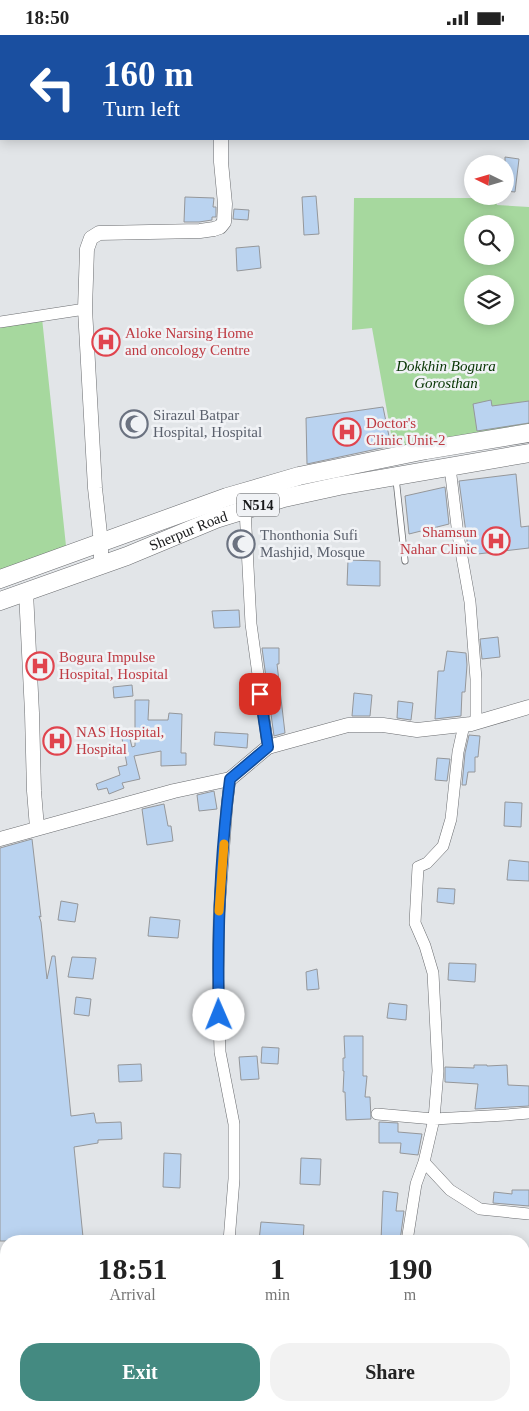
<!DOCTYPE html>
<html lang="en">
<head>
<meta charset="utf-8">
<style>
	:root { --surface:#fff; --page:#f2f2f2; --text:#222; --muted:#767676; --accent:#448a81 }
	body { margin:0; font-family:Georgia,serif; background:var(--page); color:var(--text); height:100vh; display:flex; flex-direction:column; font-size:19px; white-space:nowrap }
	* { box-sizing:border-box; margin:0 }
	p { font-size:16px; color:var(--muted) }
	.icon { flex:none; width:28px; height:28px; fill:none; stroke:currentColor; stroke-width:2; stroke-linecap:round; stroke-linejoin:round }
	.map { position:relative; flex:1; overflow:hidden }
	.details { position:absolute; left:0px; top:1200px; width:530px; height:176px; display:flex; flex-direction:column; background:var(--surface); border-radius:20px 20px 0 0; box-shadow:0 2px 12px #0003 }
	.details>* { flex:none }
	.guide { position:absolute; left:0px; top:0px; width:530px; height:105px; box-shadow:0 2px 12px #0003; background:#1a4fa0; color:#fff; overflow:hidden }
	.needle { width:32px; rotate:275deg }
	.fabs { position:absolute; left:464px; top:120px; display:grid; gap:10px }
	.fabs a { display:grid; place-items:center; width:50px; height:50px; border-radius:50%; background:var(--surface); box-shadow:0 2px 12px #0003; font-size:25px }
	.pin { position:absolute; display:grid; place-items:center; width:42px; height:42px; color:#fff; margin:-21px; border-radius:10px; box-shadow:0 2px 8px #0006 }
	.me { position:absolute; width:55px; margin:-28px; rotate:359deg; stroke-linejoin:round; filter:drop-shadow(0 0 4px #0008) }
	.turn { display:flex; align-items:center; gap:18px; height:105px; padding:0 20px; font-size:22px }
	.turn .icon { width:65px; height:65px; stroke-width:2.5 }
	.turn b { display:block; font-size:35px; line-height:42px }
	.eta { display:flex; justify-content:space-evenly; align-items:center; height:85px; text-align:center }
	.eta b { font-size:30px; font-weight:600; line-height:35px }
	.button { display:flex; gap:10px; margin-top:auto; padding:10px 20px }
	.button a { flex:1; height:58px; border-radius:20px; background:var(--accent); color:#fff; font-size:20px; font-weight:600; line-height:58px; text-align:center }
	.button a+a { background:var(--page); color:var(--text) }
	.status { display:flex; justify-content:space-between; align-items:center; height:35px; padding:0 25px; background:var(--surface); direction:ltr }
	.status svg { height:14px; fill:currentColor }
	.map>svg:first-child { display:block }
	.green { fill:#a6d89e; fill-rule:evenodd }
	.building { fill:#bad3f0; stroke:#95979a }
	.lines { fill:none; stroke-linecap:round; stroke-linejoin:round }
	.service-casing { stroke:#6b6d70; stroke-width:7 }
	.minor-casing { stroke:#6b6d70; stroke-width:12 }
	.tertiary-casing { stroke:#6b6d70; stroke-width:15 }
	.trunk-casing { stroke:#6b6d70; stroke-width:19 }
	.service { stroke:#fff; stroke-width:5.5 }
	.minor { stroke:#fff; stroke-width:11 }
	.tertiary { stroke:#fff; stroke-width:14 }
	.trunk { stroke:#fff; stroke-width:18 }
	.route-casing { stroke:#114b97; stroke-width:12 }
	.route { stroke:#1a73e8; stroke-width:9 }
	.slow { stroke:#f59e0b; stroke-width:9 }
	.labels { text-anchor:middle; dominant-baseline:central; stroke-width:5; stroke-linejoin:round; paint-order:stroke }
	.shield { fill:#f0f2f5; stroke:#595a5c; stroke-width:1 }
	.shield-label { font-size:14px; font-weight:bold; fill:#18191a }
	.health-label { font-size:15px; fill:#be3a42; stroke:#f0f2f5; text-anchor:start }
	.park-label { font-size:15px; font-style:italic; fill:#063402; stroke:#f0f2f5 }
	.worship-label { font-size:15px; fill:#5b616d; stroke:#f0f2f5; text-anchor:start }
	.street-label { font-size:15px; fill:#18191a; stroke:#f0f2f5 }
</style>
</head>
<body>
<div class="status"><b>18:50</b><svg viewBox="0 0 49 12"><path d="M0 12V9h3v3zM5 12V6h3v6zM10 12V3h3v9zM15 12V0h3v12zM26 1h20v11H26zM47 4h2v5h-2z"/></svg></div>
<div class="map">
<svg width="529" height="1376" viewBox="0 0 529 1376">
	<rect width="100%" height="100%" fill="#e2e5e8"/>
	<path class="green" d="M354,163H495L497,170L529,172V391L394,415L372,293L352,295ZM472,189H505V221H472ZM472,249H505V281H472Z
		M42,283L66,511L0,536V290Z"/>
	<path class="building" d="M505,122L519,124L515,157L505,156Z
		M316,161L319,199L304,200L302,162Z
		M185,162L214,163L213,172H216V182H212V185L199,187H184Z
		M234,174L249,175L248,185L233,184Z
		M259,211L261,233L237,236L236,213Z
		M491,365L492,371L529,366V388L477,396L473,369Z
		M383,372L391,411L307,429L306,383Z
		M516,439L521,492L529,491V513L469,520L459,446Z
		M445,452L449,489L409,499L405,461Z
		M348,525L380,526V551L347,550Z
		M239,575L240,592L214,593L212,576Z
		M498,602L500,622L482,624L480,604Z
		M262,613H279V629H277L285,698L274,701Z
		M447,616L466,618L467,630L465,657H462L461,681L435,684L438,636H444Z
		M132,650L133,661L114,663L113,652Z
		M354,658L372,660L370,681H352Z
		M135,665H149L148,685H168L169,678L182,679L181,718H186V730L161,731V716L134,721L140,744L122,748L124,753L109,759L107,753L98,755L96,749L120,740L118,732L127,730L121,698L128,696L132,712L135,711Z
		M398,666L413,668L411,685L397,683Z
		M215,697L248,699L247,713L214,710Z
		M469,700L480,701L478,722H475V737H468L466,750H462L465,718Z
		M437,723L450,724L447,746L435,745Z
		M214,756L217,774L199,776L197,760Z
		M505,767L522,768L521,792L504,791Z
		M164,769L168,791H171L173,806L147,810L142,774Z
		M32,804L41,882L39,881L41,887L47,944L52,921H55L71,1081L94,1078L96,1088L121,1087L122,1104L98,1105V1108L74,1112L83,1202L55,1206H0V813Z
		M509,825L529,827V846L507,845Z
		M438,853L455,854L454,869L437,867Z
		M61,866L78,869L75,887L58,885Z
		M150,882L180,885L178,903L148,901Z
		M72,922L96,923L93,944L68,942Z
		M449,928L476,929L475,947L448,945Z
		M317,934L319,954L307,955L306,937Z
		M76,962L91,964L89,981L74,979Z
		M389,968L407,970L406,985L387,983Z
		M344,1001H363V1041H367L365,1062H370L371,1084L346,1085L345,1057H343L344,1036H343V1023H345Z
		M262,1012L279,1013L278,1029L261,1028Z
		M257,1021L259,1044L241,1045L239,1022Z
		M141,1029L142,1046L119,1047L118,1030Z
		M474,1030H487V1031L507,1030L508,1050L529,1051V1071L475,1074L478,1049L445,1047V1032L474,1033Z
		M379,1087L398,1088V1097L422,1099L418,1120L400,1118L401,1108H379Z
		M164,1118L181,1119L180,1153L163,1152Z
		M301,1123L321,1124L320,1150L300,1149Z
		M512,1155H529V1171L493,1168L494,1157L512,1159Z
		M383,1156L398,1158L396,1176H404L400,1206H381Z
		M261,1187L304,1190L303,1206L278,1205V1206H259Z"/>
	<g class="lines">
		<g class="service-casing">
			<path id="service" d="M396,444L405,526"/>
		</g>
		<g class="minor-casing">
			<path id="minor" d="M0,287L85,274
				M450,432L458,500L470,567L476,644V687
				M245,474L251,589L268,712
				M464,690L458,717L451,784L443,811L427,828L418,832L415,888L425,911L433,938L438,1036L434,1084L424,1127L450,1155L480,1174L529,1179
				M377,1079L434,1084L506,1080L529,1078
				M229,1206L234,1144V1089L220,1017L218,944L219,878L227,770L230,744
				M407,1206L416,1149L424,1127
				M450,1370V1376
				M128,1376V1370"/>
		</g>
		<g class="tertiary-casing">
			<path id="tertiary" d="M223,1V0
				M101,530V508L95,453L85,274L87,214L91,203L99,198L200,196L214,194L220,192L224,187L225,169L221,127V104
				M26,557L32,678L34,756L37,793
				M0,804L174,756L230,744L268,712L348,690H383L417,695L471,689L529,672"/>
		</g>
		<g class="trunk-casing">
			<g id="trunk">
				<path d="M0,544L227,462L299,441L426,415L529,398"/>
				<path id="s1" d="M0,566L127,521L216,484L284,463L339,451L529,418"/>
			</g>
		</g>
		<use href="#service" class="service"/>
		<use href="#minor" class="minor"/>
		<use href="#tertiary" class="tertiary"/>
		<use href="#trunk" class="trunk"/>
	</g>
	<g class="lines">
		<g class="route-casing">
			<path id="route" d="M219,980C217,902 220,822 230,744L268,712L260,659"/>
		</g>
		<use href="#route" class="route"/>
		<path class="slow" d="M219,876L224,809"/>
	</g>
	<defs>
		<g id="hospital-ring" transform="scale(1.4375)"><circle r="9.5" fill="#f0f2f5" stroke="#e0444e" stroke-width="1.5"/><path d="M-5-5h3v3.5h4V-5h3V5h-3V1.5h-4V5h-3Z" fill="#e0444e"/></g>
		<g id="mosque-ring" transform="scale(1.4375)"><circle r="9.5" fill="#f0f2f5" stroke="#6b7280" stroke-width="1.5"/><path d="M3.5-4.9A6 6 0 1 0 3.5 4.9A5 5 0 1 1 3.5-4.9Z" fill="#6b7280"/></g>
	</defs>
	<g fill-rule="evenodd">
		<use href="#hospital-ring" x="106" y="307"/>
		<use href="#mosque-ring" x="134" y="389"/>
		<use href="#hospital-ring" x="347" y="397"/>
		<use href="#hospital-ring" x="496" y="506"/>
		<use href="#mosque-ring" x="241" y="509"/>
		<use href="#hospital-ring" x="40" y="631"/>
		<use href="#hospital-ring" x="57" y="706"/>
	</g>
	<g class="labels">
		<rect class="shield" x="237" y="458.5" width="42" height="23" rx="4"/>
		<g class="shield-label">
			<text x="258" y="470">N514</text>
		</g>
		<g class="health-label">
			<text x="125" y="298">Aloke Narsing Home<tspan x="125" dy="17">and oncology Centre</tspan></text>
			<text x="366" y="388">Doctor's<tspan x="366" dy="17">Clinic Unit-2</tspan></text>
			<text x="477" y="497" text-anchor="end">Shamsun<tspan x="477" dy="17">Nahar Clinic</tspan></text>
			<text x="59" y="622">Bogura Impulse<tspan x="59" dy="17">Hospital, Hospital</tspan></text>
			<text x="76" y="697">NAS Hospital,<tspan x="76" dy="17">Hospital</tspan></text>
		</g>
		<g class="park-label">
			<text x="446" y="331">Dokkhin Bogura<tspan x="446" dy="17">Gorosthan</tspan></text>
		</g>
		<g class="worship-label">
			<text x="153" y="380">Sirazul Batpar<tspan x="153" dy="17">Hospital, Hospital</tspan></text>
			<text x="260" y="500">Thonthonia Sufi<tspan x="260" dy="17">Mashjid, Mosque</tspan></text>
		</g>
		<g class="street-label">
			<text stroke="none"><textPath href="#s1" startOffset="201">Sherpur Road</textPath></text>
		</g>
	</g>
</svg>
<div class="fabs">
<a><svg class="needle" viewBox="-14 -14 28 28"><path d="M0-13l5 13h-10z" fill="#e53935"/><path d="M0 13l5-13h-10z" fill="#767676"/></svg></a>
<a><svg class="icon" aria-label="search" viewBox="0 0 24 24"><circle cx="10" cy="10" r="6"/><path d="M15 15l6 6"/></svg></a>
<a><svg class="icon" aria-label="layers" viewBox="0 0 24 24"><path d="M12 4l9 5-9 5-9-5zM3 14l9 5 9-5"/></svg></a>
</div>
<div class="pin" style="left:260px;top:659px;background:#d93025"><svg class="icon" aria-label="arrive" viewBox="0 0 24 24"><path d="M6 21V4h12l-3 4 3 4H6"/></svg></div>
<svg class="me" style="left:219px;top:980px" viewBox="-20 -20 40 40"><circle r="19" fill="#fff"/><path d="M0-13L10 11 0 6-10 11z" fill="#1a73e8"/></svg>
<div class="guide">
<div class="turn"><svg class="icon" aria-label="left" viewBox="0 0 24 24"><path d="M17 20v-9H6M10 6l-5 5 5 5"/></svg><div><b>160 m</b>Turn left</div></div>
</div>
<section class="details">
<div class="eta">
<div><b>18:51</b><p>Arrival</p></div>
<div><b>1</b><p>min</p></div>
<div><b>190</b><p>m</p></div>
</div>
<div class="button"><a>Exit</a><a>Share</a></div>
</section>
</div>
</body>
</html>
